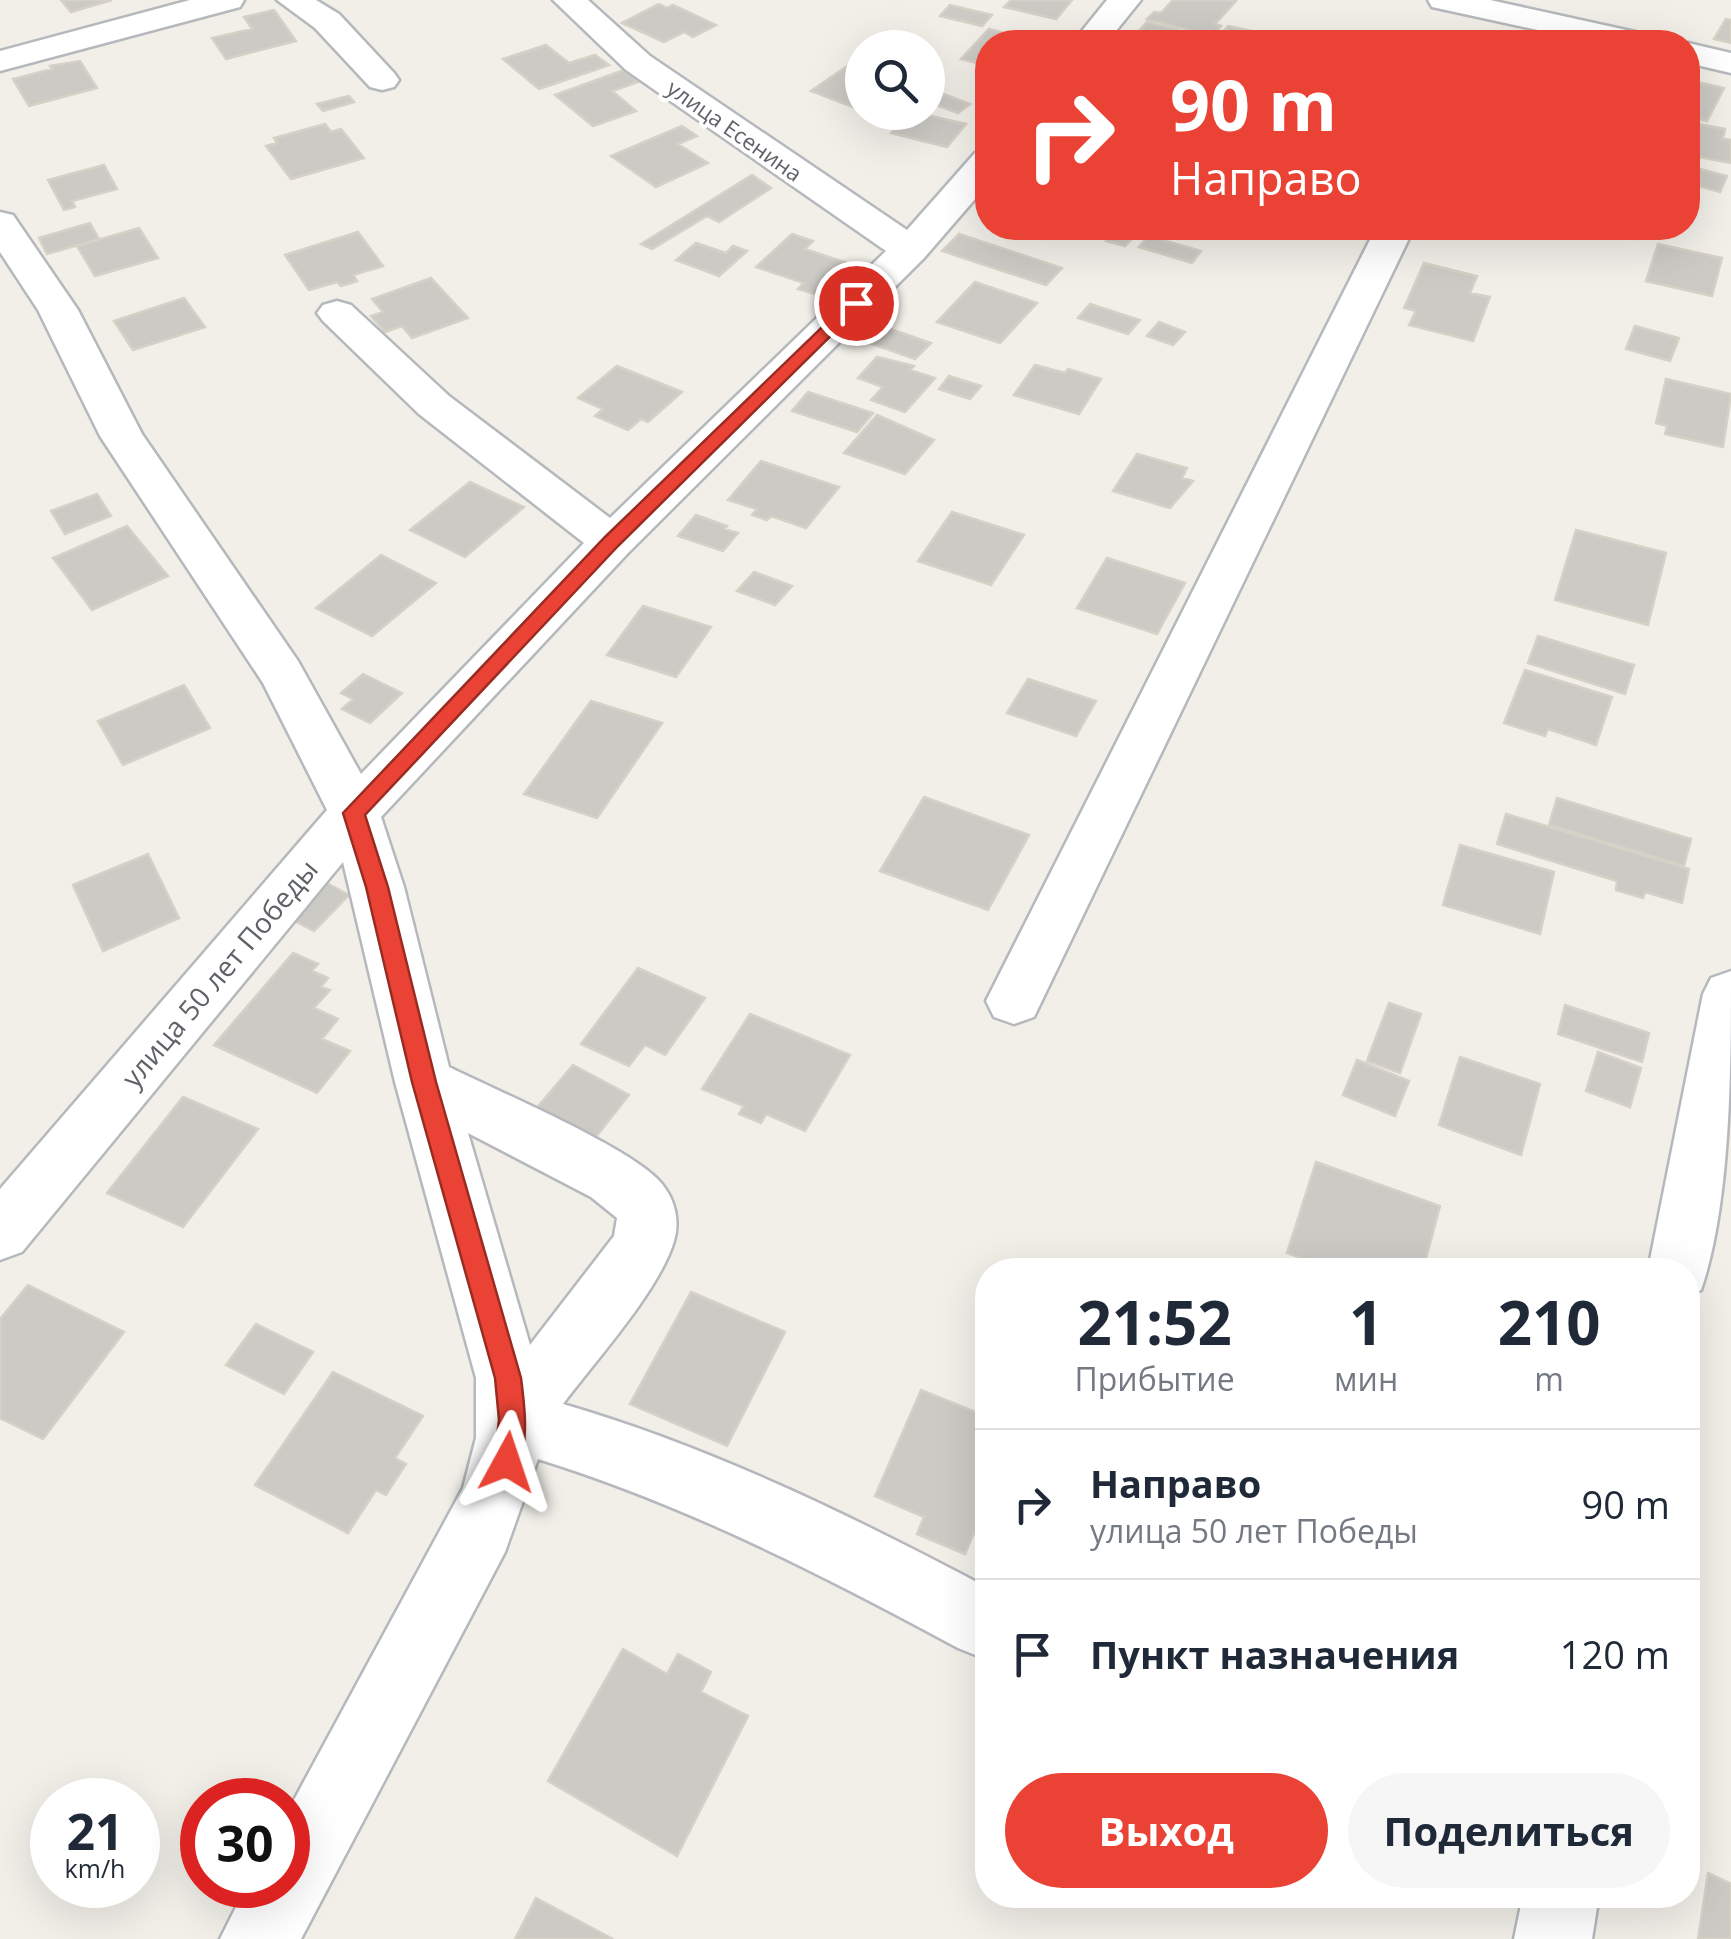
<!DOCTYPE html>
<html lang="ru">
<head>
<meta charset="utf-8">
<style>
	:root { --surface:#fff; --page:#f6f6f7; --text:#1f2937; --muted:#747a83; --line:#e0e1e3; --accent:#ea4335 }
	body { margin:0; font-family:"Open Sans",sans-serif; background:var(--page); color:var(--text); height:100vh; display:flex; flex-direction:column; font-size:38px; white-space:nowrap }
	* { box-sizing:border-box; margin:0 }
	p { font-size:32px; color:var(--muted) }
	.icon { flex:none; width:55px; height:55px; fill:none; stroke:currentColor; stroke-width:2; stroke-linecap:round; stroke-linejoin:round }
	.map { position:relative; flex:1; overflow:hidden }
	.details { position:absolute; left:975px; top:1258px; width:725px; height:650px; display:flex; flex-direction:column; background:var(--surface); border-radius:40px; box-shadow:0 10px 40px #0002 }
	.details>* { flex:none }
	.hud { position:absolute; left:975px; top:30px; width:725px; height:210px; border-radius:40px; box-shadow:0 10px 40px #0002; background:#ea4335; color:#fff; overflow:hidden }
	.controls { position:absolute; left:845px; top:30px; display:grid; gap:20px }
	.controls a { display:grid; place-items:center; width:100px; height:100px; border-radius:50%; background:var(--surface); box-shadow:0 10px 40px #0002; font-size:50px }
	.speed { position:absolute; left:30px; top:1778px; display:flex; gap:20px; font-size:50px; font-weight:700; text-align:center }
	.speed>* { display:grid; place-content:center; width:130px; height:130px; border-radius:50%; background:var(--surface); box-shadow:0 10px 40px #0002; line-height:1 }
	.speed small { font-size:25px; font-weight:400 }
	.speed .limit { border:15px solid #d22; background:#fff; color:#111 }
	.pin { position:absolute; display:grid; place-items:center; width:85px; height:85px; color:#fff; margin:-42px; border:5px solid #fff; border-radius:50%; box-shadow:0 2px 10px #0007 }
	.me { position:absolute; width:110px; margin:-55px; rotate:5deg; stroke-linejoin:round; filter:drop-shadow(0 0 8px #0008) }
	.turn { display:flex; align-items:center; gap:35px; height:210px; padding:0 30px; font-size:45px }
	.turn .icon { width:130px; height:130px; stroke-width:2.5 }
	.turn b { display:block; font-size:70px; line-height:85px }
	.eta { display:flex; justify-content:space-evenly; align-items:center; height:170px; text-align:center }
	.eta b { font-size:60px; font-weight:700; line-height:70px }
	.cta { display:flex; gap:20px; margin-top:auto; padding:20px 30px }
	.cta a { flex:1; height:115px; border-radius:60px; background:var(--accent); color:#fff; font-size:40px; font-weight:700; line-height:115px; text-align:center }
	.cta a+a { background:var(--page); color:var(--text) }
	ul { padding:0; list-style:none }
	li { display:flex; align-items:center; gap:30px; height:150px; padding:0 30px; border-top:2px solid var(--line) }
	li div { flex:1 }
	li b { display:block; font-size:38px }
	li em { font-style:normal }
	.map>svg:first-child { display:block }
	.building { fill:#cccac5; stroke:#d6d1c6; stroke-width:2.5 }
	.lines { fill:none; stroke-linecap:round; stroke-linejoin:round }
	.minor-casing { stroke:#b5b8bc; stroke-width:5 }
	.minor { fill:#fff; fill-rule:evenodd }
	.route { fill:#ea4335; stroke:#982c22; stroke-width:2.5 }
	.labels { text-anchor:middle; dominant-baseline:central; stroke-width:8; stroke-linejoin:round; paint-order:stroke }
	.far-street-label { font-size:22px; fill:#5f6368; stroke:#fff }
	.street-label { font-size:28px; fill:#5f6368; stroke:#fff }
</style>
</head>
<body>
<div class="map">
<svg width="1731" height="1939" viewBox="0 0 1731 1939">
	<rect width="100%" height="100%" fill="#f1efe8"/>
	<path class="building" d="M61,0H112L71,12Z
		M1011,0H1072L1056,19L1004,7Z
		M1173,0H1233L1236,1L1215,24L1221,26L1213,36L1147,19L1154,12L1161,13Z
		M659,4L667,8L673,5L716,25L693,37L684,32L664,42L622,23Z
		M950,5L992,15L982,26L940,16Z
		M274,10L296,41L226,59L212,38L252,29L244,17Z
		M1726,19L1731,20V43L1714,39Z
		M1147,22L1178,30L1167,42L1136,34Z
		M1228,26L1256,32L1248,42L1219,36Z
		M989,29L1041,42H988V66L961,59Z
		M546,45L569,63L595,55L609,65L539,89L503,59Z
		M80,61L97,88L29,106L13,79L52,69L50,66Z
		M852,63L862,67V106L858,109L811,91Z
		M624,70L638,82L612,91L636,111L593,126L555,95Z
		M1688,80L1724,88L1707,121L1688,117Z
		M928,88L970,104L958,113L928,102Z
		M349,96L354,102L323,111L317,104Z
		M923,114L966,124L947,147L891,133L906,115L917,118Z
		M1688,122L1725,129L1723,138L1731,140V163L1688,155Z
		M325,124L331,132L341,129L364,158L291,179L266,146L277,143L274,138Z
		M682,126L697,136L678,144L708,163L656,187L611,156Z
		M104,165L117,189L72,201L75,207L64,210L48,180Z
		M1688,166L1727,176L1720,192L1688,183Z
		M752,175L771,188L719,222L707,216L652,249L641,244Z
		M90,223L99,239L47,254L39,238Z
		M139,228L158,258L95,276L77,246Z
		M1110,228H1119L1137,233L1125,246L1106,241L1110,236L1104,234Z
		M358,232L383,266L353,275L357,281L341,286L337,282L309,290L285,255Z
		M792,234L813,241L805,249L850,264L818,295L798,289L804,283L756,267Z
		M959,234L1062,268L1046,285L942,251Z
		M1148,236L1201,251L1192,263L1139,247Z
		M696,243L726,253L733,246L747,251L719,276L676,260Z
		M1658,244L1722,258L1712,296L1646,281Z
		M1424,263L1477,276L1470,293L1490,297L1473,341L1409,325L1416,311L1404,308Z
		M431,278L468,318L412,338L402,326L385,332L371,316L383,312L372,299Z
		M975,282L1037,303L1000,343L937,322Z
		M184,298L205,327L133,350L114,321Z
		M1090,304L1140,320L1128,334L1078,318Z
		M1159,322L1185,332L1173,345L1147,336Z
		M876,324L931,343L915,359L861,340Z
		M1635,326L1679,338L1670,361L1626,349Z
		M877,357L914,366L910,370L935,378L905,412L871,400L883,387L858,378Z
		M1035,365L1065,373L1068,369L1101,379L1079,414L1014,395Z
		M617,366L682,392L648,422L641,419L628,430L595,416L603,409L578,398Z
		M949,376L981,386L970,399L939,389Z
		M1666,379L1731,394L1723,447L1665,434L1667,426L1656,423Z
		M808,392L873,413L857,432L792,411Z
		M877,415L934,440L905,474L844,453Z
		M1137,454L1187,468L1182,478L1193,481L1170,508L1113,491Z
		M761,461L839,487L806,528L771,516L767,520L752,515L757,509L728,500Z
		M470,482L524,507L465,557L410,530Z
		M97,494L111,516L65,534L51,511Z
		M952,512L1024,535L991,585L918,561Z
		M696,515L727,526L724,529L738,533L723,551L678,536Z
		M127,526L168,576L92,610L53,558Z
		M1576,530L1666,553L1648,625L1555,600Z
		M381,555L436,583L372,636L316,608Z
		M1107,558L1185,583L1157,634L1077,608Z
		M754,572L792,586L775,605L737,591Z
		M643,606L711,627L676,677L607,655Z
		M1538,636L1634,665L1625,694L1528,663Z
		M1525,670L1612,697L1596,745L1548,729L1545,736L1504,723Z
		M363,674L402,693L370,723L342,709L353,699L341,693Z
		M1028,679L1096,701L1076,736L1007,713Z
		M184,685L210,728L123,765L98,721Z
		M591,701L662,723L597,818L524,794Z
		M924,797L1029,835L988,910L880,871Z
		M1557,798L1691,839L1684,866L1549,825Z
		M1506,814L1689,869L1682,903L1645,892L1643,898L1616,890L1617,881L1497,844Z
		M1460,845L1554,872L1540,934L1443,905Z
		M148,854L179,918L103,951L73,885Z
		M325,882L349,895L314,931L289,918Z
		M293,953L318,964L312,971L328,978L321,987L330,990L314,1008L338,1019L322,1039L350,1051L317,1093L214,1045Z
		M638,968L705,998L665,1055L645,1045L629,1066L581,1044Z
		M1389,1003L1421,1014L1400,1073L1367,1061Z
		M1565,1005L1649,1033L1642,1062L1558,1034Z
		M750,1014L850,1055L805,1131L766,1114L761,1123L739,1114L744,1106L702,1089Z
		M1598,1052L1641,1068L1630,1107L1586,1091Z
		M1460,1057L1540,1084L1521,1155L1439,1125Z
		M1357,1060L1409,1081L1395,1116L1343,1095Z
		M573,1065L629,1095L588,1147L531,1115Z
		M183,1097L258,1129L183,1227L107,1193Z
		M1316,1162L1440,1206L1423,1270H1335L1287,1253Z
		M28,1285L124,1332L43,1439L0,1418V1319Z
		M691,1292L785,1332L727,1446L630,1404Z
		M256,1324L313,1352L284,1394L226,1365Z
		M333,1372L423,1416L395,1458L406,1464L386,1495L376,1490L348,1533L255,1485Z
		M921,1390L988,1417V1538L974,1533L965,1554L917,1534L924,1517L875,1496Z
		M623,1649L667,1674L678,1654L711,1672L701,1692L748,1716L677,1856L548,1781Z
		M1708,1873L1731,1884V1939H1698Z
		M536,1898L613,1939H515Z"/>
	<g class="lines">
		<g class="minor-casing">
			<path id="minor" d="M190,0H244L240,7L0,71V51Z
				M277,0H316L339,14L394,73L399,80L394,87L382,90L370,87L315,28Z
				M553,0H588L650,56L907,230L975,153L988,150V184L924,258L628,553L381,817L404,887L449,1067C495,1090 635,1149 662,1184C675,1200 680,1221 674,1241C659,1291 596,1360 563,1404C711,1447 852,1516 988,1588V1656L983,1658L958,1648C823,1575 686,1505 538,1459L505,1552L301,1939H220L247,1885H288V1811L463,1488L476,1438V1378L395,1082L343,862L22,1252L0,1260V1189L327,810L263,683L100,436L38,310L0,252V212L13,215L78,310L142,434L298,661L361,774L584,543L419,414L323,321L317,313L323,305L337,301L351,305L449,396L610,518L886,251L626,70ZM468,1133L591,1197L617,1218L614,1236L530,1345Z
				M1107,0H1141L1107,42H1073Z
				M1428,0H1490L1649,35L1654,42H1593L1432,7Z
				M1688,43L1731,53V73L1688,63Z
				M1376,228H1414L1034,1017L1014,1024L994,1017L986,1001Z
				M1731,971C1731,1066 1731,1203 1701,1290L1688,1295V1270H1648L1703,994L1711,978Z
				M1523,1895H1599L1592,1939H1514Z"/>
		</g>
		<use href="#minor" class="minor"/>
	</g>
	<path class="route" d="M850,300L864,303L618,546L365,815L388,887L436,1082L521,1378C525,1409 529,1442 517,1472L507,1476L498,1472L494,1462L499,1420L495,1378L412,1082L366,887L343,813L605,537Z"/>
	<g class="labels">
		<g class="far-street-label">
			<text transform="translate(735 130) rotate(35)">улица Есенина</text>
		</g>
		<g class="street-label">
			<text transform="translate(219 973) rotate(-50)">улица 50 лет Победы</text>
		</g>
	</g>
</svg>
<div class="controls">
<a><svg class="icon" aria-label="search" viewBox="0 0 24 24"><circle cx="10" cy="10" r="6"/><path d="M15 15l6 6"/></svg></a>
</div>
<div class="speed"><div>21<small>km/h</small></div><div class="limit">30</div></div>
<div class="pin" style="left:856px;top:303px;background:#d93025"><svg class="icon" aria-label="arrive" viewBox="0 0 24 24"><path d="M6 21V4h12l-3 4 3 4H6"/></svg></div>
<svg class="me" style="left:507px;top:1462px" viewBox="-20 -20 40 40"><path d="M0-17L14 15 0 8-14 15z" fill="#ea4335" stroke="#fff" stroke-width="4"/></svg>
<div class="hud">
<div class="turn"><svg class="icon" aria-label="right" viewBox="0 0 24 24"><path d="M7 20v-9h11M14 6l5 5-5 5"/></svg><div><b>90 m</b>Направо</div></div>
</div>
<section class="details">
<div class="eta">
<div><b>21:52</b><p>Прибытие</p></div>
<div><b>1</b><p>мин</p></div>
<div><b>210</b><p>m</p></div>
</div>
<ul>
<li><svg class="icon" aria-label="right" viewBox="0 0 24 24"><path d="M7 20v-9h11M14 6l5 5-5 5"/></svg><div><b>Направо</b><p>улица 50 лет Победы</p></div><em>90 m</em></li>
<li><svg class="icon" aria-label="arrive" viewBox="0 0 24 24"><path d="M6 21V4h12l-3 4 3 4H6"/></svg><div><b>Пункт назначения</b></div><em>120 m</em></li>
</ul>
<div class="cta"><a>Выход</a><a>Поделиться</a></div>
</section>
</div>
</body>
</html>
